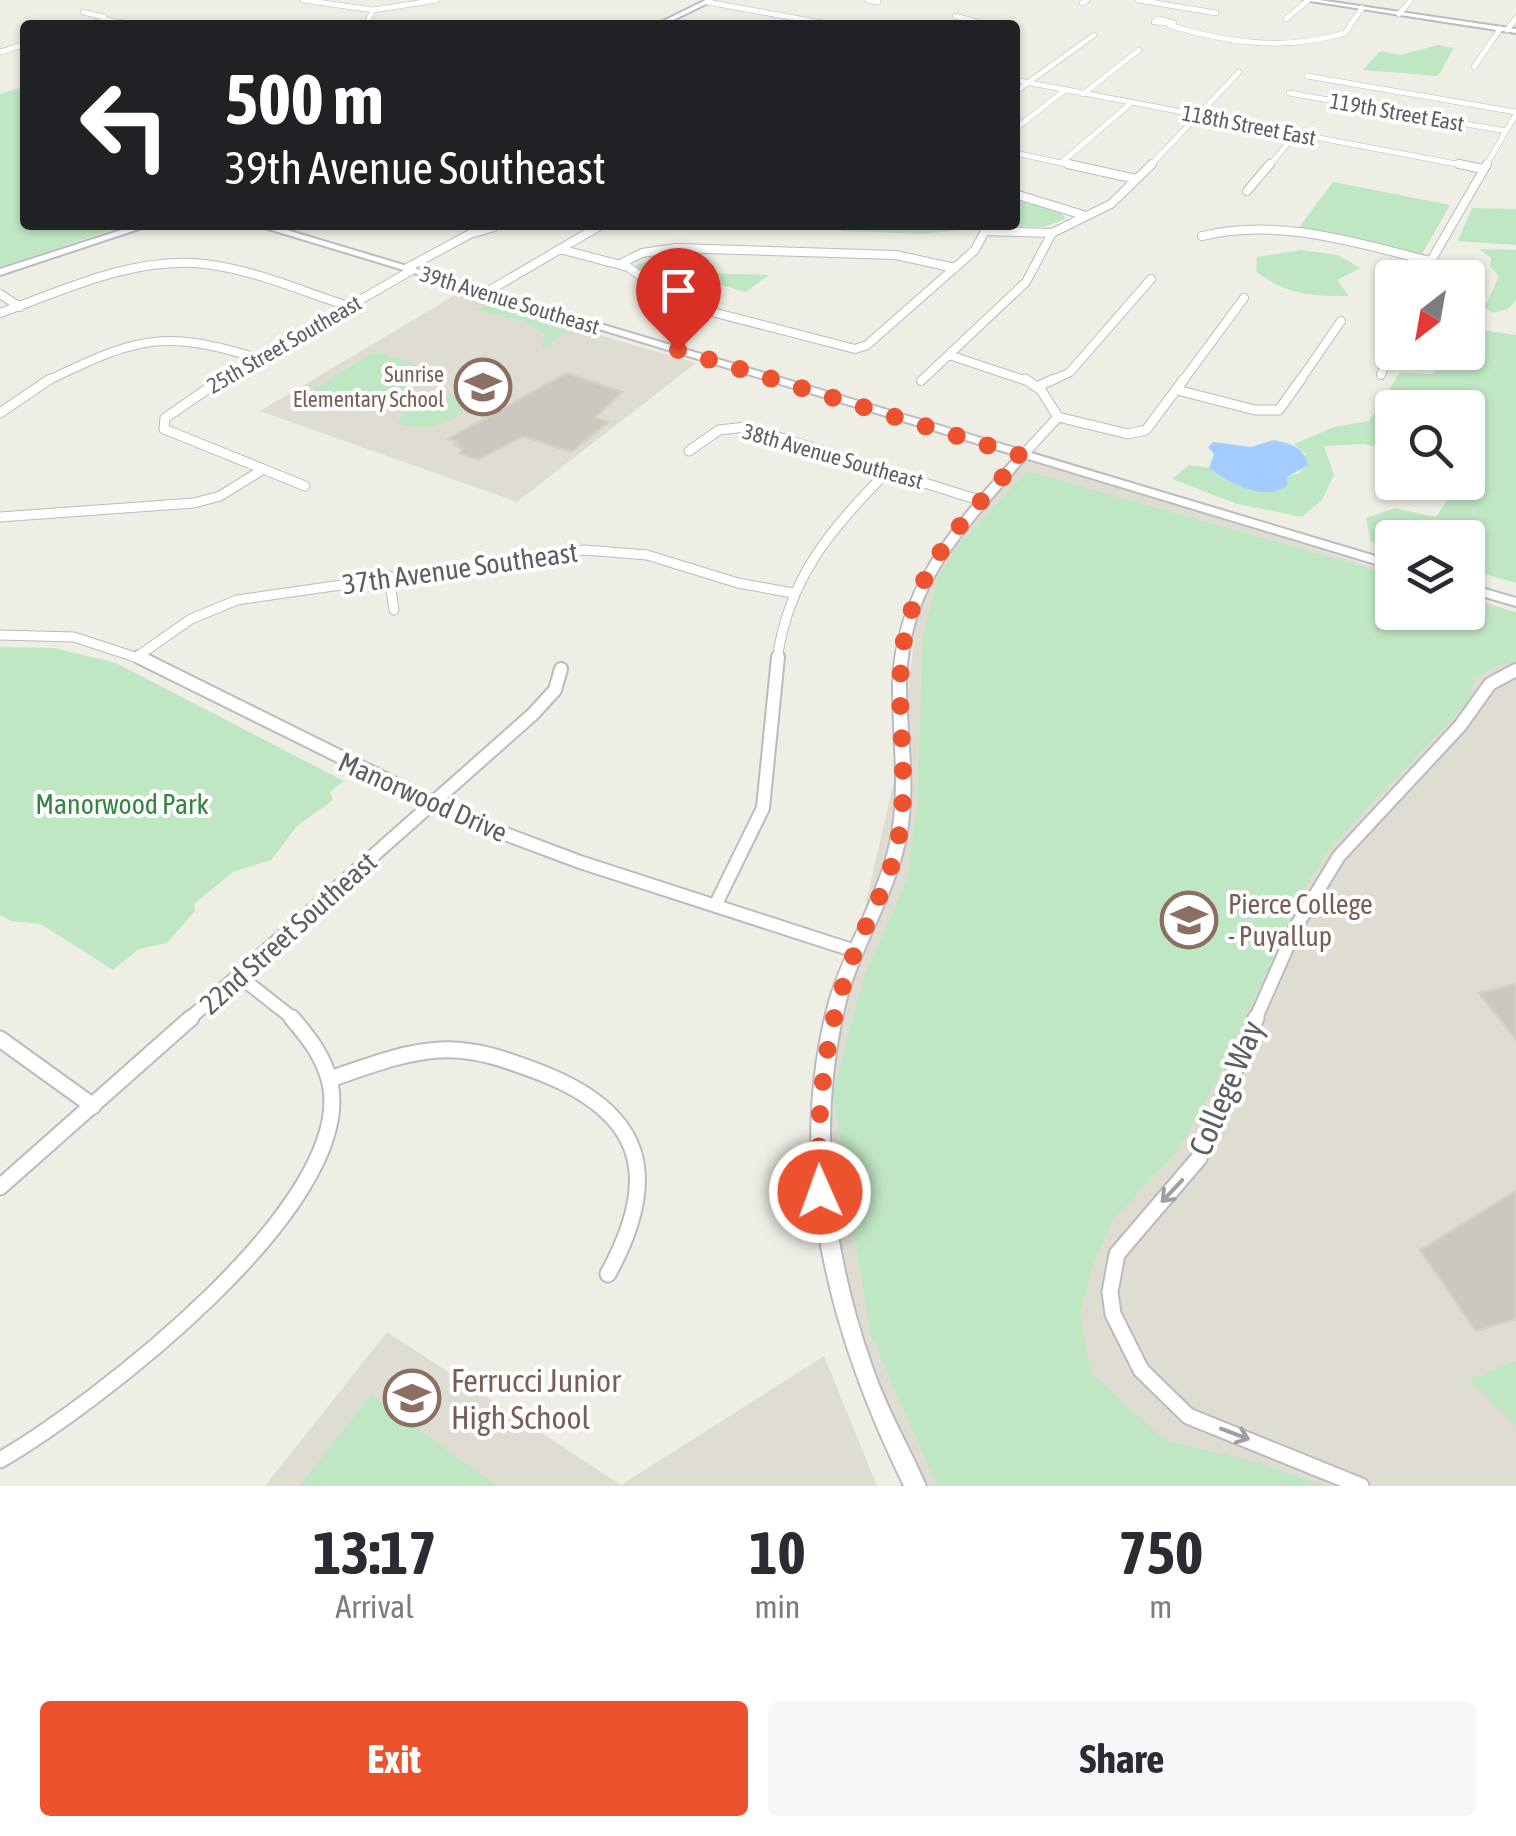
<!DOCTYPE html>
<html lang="en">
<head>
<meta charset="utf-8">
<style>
	:root { --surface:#fff; --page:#f7f7f7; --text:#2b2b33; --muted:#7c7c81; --accent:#ec522d }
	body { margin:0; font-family:"Asap Condensed",sans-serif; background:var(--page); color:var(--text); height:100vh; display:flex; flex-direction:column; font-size:38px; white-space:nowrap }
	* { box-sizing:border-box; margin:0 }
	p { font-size:32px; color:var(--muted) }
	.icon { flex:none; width:55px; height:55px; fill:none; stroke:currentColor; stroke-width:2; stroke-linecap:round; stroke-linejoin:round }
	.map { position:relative; height:1486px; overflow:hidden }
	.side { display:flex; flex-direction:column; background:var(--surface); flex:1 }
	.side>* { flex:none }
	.banner { position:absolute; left:20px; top:20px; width:1000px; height:210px; border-radius:10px; box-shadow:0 2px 8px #0004; background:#202124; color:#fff; overflow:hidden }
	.needle { width:65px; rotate:211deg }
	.fabs { position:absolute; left:1375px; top:260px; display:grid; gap:20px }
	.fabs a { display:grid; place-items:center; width:110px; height:110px; border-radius:10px; background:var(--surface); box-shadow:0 2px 8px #0004; font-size:50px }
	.pin { position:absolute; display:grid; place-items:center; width:85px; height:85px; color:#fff; margin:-102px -42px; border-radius:50% 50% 50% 0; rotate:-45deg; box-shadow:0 0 10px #0007 }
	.pin .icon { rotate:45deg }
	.me { position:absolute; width:110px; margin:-55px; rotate:358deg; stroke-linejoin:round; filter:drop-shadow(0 0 8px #0008) }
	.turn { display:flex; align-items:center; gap:35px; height:210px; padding:0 40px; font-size:45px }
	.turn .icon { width:130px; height:130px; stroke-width:2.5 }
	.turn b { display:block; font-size:70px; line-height:85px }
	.eta { display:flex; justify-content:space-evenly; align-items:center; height:170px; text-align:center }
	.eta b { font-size:60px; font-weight:700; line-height:70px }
	.primary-button { display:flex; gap:20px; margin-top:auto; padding:20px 40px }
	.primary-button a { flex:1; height:115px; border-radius:10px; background:var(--accent); color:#fff; font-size:40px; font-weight:700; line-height:115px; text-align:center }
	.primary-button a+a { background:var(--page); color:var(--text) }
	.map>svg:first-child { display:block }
	.education { fill:#dfddd2 }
	.green { fill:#c0e7c4 }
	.water { fill:#a4ccff }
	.building { fill:#cac8c1; stroke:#d4d0c2; stroke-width:2.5 }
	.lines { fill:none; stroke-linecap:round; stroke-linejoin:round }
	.minor-far4-casing { stroke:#b9bbc0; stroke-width:6 }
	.minor-far3-casing { stroke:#b9bbc0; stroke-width:10 }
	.minor-far2-casing { stroke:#b9bbc0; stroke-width:11 }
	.minor-far1-casing { stroke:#b9bbc0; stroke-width:16 }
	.minor-casing { stroke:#b9bbc0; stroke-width:19 }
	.tertiary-casing { stroke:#b9bbc0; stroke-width:4 }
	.secondary-casing { stroke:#b9bcc2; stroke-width:4 }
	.minor-far4 { stroke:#fff; stroke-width:5 }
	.minor-far3 { stroke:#fff; stroke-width:8 }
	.minor-far2 { stroke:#fff; stroke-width:9 }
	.minor-far1 { stroke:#fff; stroke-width:12 }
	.minor { stroke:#fff; stroke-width:15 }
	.tertiary { fill:#fff; fill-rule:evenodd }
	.secondary { fill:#fff; fill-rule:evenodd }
	.oneway { stroke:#9d9fa3 }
	.route { stroke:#ec522d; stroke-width:18; stroke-dasharray:0 32.4 }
	.labels { text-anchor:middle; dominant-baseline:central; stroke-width:8; stroke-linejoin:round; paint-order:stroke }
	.far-street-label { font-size:22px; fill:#5c5f65; stroke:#fff }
	.far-education-label { font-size:22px; fill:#785e54; stroke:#fff; text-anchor:end }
	.street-label { font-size:28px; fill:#5c5f65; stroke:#fff }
	.park-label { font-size:28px; fill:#338540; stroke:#fff }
	.education-label { font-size:28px; fill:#785e54; stroke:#fff; text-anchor:start }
	.near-street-label { font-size:32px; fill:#5c5f65; stroke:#fff }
	.near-education-label { font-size:32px; fill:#785e54; stroke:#fff; text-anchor:start }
</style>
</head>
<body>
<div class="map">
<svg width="1516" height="1486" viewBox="0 0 1516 1486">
	<rect width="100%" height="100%" fill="#efeee4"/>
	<path class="education" d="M457,294L696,363L517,502L260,411Z
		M1022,456L1392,573V612H1468V597L1516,612V1486H920L850,1333L822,1095L902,745L920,588Z
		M387,1332L621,1485L824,1356L877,1486H265Z"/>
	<path class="green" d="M1438,45L1454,48L1438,76L1363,70L1380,51L1400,55Z
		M25,86V225H127L0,267V94Z
		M1333,182L1450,205L1421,256L1297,230Z
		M1015,199L1062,213L1065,219L1044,227L994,226L923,234L842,231L840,225H1015Z
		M1472,208L1516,209V245L1458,241Z
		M1479,249L1516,250V300L1508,309L1492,313L1485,307L1499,276L1490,267L1491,258Z
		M1301,250L1338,255L1360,268L1337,280L1349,296C1314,297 1283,294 1256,271L1257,257Z
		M676,253L672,272L769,275L746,292L691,277L662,284L635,265Z
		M495,305L569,327V330L542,349L544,334C534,326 518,314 503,320L504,316L473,309Z
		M1468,328L1516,335V583L1468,569V538H1392V548L1371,542L1366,518L1395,508L1436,517L1458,483L1468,482V408H1392V451L1364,444L1324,446L1334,475L1322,500L1302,517L1237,504L1172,479L1189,465L1209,468L1224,479L1299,474L1306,454L1294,444L1334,427L1369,421L1400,372L1431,374L1468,352Z
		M375,351L437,371L371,413L308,393Z
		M446,394L475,400C461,422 421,434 397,423L404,411L429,406Z
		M1027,471L1392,575V612H1468V598L1516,613V664H1500L1475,678L1468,702L1332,846L1310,879L1215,1083L1179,1149L1114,1218L1095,1258L1080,1312L1090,1371L1164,1440L1256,1462L1326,1486H937L870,1333L833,1094L863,980L907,880L917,808L923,636L938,578L956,548Z
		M0,647L54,648L116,663L344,781L330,792L333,800L297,826L271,860L233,872L194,904L195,911L167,943L139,949L113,970L41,924L11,921L0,915Z
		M1516,1361V1426L1470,1380Z
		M371,1395L497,1486H299Z"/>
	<path class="water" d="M1274,440C1291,444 1304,446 1308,465L1287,477V486C1264,502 1228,483 1209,468L1214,454L1208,447L1213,442L1251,447Z"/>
	<path class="building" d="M567,373L622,392L595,418L608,422L571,452L523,436L478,460L460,453L462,448L454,445L458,442L448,439Z
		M1516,984V1040L1479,993Z
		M1516,1191V1319L1476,1331L1420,1250Z"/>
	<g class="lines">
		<g class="minor-far4-casing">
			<path id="minor-far4" d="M303,0L373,10L437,0
				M867,0L878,2
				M1138,0L1216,13
				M707,2L833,25
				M1082,3L1087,0
				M83,12L104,17
				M1399,14L1411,0
				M955,16L987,25
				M1159,19L1174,23L1154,22Z
				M1286,19L1308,0
				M85,25L107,20L133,25
				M366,25L373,10
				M1169,25C1227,43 1286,51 1345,33L1362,8
				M1507,30L1516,18
				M0,52L25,44
				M1474,67L1500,29
				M1307,76L1516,112
				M1015,80L1472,167
				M1015,92L1094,35
				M1289,93L1506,131
				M1083,94L1139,50
				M1015,129L1064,91
				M1015,153L1080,167
				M1061,163L1131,103
				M1149,167L1239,72
				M1268,167L1296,134
				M1485,167L1516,114"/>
		</g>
		<g class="minor-far3-casing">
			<path id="minor-far3" d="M1068,164L1136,179
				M1459,164L1483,169
				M1247,191L1270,164
				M1015,194L1083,215
				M1202,236C1278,217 1356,243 1430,261
				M560,249L628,267L681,304L855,349L867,345L975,250L985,231L1052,233
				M620,264L642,253L677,248L896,255L955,268
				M407,268L470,234L494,227
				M1421,278L1487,164
				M487,292L601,225
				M0,294L20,307
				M0,313C62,291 125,260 193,263C246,266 298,290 348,306
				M949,355L1030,382
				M1381,375L1392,342
				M921,381L1026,282L1052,233L1111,204L1152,164
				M45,382C134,339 160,328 257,358
				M218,382L412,270
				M1049,382L1070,372L1151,279
				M1182,382L1244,298
				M1299,382L1341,321"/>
		</g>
		<g class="minor-far2-casing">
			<path id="minor-far2" d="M222,379L165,418L164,429L305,486
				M1039,386L1054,379
				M1177,390L1255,410H1279L1301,379
				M0,413L50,379
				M1058,417L1128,434L1146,430L1184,379
				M689,451L719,430L746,427L982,501
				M1022,456L1058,417L1041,390L1025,379
				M0,517L194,503L220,496L262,470
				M389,576L394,610
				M0,635L74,637L144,660
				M138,656L191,619L237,600L585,550L647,555L738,583L793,593
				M777,660C788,578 832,527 888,471"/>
		</g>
		<g class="minor-far1-casing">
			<path id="minor-far1" d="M139,657L468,820L580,862L855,951
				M716,904L763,808L778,657
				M239,976L295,1020
				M188,1020L533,714L555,690L561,669
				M1255,1020L1297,925L1339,856L1460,726L1490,684L1516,670"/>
		</g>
		<g class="minor-casing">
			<path id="minor" d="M1256,1018L1199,1158L1117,1254L1110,1292L1113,1314L1141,1370L1188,1416L1361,1486
				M0,1039L93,1106
				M330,1079C366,1067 402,1052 440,1050C477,1048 510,1061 544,1074C646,1115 660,1179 608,1274
				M0,1187L191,1018
				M0,1460C93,1406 357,1205 330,1083C324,1057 309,1038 292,1018"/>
		</g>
		<g class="tertiary-casing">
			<path id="tertiary" d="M1304,0H1319L1516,29V33Z
				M1022,453L1027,456C965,533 905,583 906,691C907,741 916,792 905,842C893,899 859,948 845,1005C816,1127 831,1252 873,1369C887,1410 909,1446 926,1486H904C830,1334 784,1170 829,1002C845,946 879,897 891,839C901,789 893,738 893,688C894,588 955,524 1018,454Z"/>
		</g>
		<g class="secondary-casing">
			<path id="secondary" d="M706,0H714L663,25H655Z
				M137,225H151L0,275V269Z
				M255,225H270L1392,561V569Z
				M1468,584L1516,598V606L1468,592Z"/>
		</g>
		<use href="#minor-far4" class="minor-far4"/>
		<use href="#minor-far3" class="minor-far3"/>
		<use href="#minor-far2" class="minor-far2"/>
		<use href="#minor-far1" class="minor-far1"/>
		<use href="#minor" class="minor"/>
		<use href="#tertiary" class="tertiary"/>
		<use href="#secondary" class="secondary"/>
	</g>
	<defs><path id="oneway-shaft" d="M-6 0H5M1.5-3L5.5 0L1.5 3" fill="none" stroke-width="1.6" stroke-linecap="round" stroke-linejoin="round" transform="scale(2.5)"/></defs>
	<g class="oneway">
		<use href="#oneway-shaft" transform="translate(1172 1191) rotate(133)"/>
		<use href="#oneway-shaft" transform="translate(1235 1434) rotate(21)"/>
	</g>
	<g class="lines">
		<path class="route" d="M678,350L1022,456C982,501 937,543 915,601C884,678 914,761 898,841C890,881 869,916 854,954C825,1029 815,1111 820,1192"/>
	</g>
	<defs>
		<g id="school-ring" transform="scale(2.875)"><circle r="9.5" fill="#fff" stroke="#8d6e63" stroke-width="1.5"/><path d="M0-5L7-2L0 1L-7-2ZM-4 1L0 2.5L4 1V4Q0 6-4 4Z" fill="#8d6e63"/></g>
		<g id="university-ring" transform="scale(2.875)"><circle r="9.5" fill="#fff" stroke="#8d6e63" stroke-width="1.5"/><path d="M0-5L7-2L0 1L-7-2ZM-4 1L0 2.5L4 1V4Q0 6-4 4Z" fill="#8d6e63"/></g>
	</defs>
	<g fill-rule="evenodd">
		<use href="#school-ring" x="483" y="387"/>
		<use href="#university-ring" x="1189" y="920"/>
		<use href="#school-ring" x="412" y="1398"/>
	</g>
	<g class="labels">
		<g class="far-street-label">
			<text transform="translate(1397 112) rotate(10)">119th Street East</text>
			<text transform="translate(1249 125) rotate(11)">118th Street East</text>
			<text transform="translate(510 300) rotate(17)">39th Avenue Southeast</text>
			<text transform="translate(284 344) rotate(-30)">25th Street Southeast</text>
			<text transform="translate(833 456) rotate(16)">38th Avenue Southeast</text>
		</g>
		<g class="far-education-label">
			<text x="444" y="374">Sunrise<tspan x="444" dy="25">Elementary School</tspan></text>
		</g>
		<g class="street-label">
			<text transform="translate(460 568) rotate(-8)">37th Avenue Southeast</text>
			<text transform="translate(423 797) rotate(24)">Manorwood Drive</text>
			<text transform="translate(288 933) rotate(-42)">22nd Street Southeast</text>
		</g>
		<g class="park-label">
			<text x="122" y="804">Manorwood Park</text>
		</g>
		<g class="education-label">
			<text x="1228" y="904">Pierce College<tspan x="1228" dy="32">- Puyallup</tspan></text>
		</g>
		<g class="near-street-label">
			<text transform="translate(1226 1088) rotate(-67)">College Way</text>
		</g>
		<g class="near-education-label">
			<text x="451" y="1380">Ferrucci Junior<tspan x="451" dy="37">High School</tspan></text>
		</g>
	</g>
</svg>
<div class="fabs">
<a><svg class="needle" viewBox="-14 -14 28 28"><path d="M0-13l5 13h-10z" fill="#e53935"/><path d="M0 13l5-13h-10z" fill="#7c7c81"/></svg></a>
<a><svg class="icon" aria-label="search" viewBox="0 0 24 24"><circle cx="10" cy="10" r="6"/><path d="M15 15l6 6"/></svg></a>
<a><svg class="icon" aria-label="layers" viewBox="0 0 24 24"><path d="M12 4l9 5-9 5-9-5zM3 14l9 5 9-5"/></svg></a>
</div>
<div class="pin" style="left:678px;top:350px;background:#d93025"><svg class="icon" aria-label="arrive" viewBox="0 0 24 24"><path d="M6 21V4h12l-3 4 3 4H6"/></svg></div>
<svg class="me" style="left:820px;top:1192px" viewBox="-20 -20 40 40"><circle r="17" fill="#ec522d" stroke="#fff" stroke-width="3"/><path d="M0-11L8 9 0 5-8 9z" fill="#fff"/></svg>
<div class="banner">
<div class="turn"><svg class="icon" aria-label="left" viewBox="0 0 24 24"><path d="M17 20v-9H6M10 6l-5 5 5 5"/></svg><div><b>500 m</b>39th Avenue Southeast</div></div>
</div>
</div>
<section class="side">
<div class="eta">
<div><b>13:17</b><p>Arrival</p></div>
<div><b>10</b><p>min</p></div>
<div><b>750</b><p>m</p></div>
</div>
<div class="primary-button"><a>Exit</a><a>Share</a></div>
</section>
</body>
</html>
